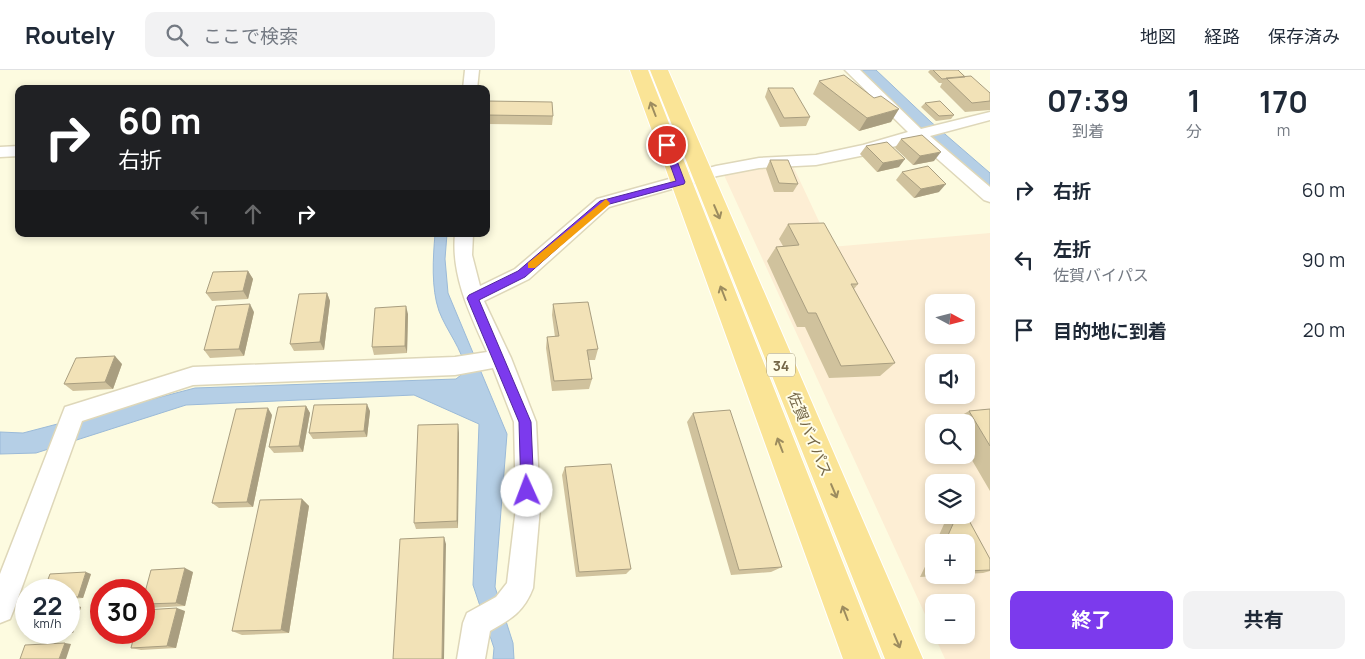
<!DOCTYPE html>
<html lang="ja">
<head>
<meta charset="utf-8">
<style>
	:root { --surface:#fff; --page:#f2f2f3; --text:#1f2937; --muted:#747a83; --line:#e0e1e3; --accent:#7c3aed }
	body { margin:0; font-family:Manrope,"Noto Sans JP",sans-serif; background:var(--page); color:var(--text); height:100vh; display:flex; flex-direction:column; font-size:19px; white-space:nowrap }
	* { box-sizing:border-box; margin:0 }
	p { font-size:16px; color:var(--muted) }
	.icon { flex:none; width:28px; height:28px; fill:none; stroke:currentColor; stroke-width:2; stroke-linecap:round; stroke-linejoin:round }
	.map { position:relative; flex:1; overflow:hidden }
	.side { display:flex; flex-direction:column; background:var(--surface); width:375px }
	.side>* { flex:none }
	.hud { position:absolute; left:15px; top:15px; width:475px; height:152px; border-radius:10px; box-shadow:0 2px 8px #0003; background:#202124; color:#fff; overflow:hidden }
	.needle { width:32px; rotate:97deg }
	.fabs { position:absolute; left:925px; top:224px; display:grid; gap:10px }
	.fabs a { display:grid; place-items:center; width:50px; height:50px; border-radius:10px; background:var(--surface); box-shadow:0 2px 8px #0003; font-size:25px }
	.speed { position:absolute; left:15px; top:509px; display:flex; gap:10px; font-size:25px; font-weight:700; text-align:center }
	.speed>* { display:grid; place-content:center; width:65px; height:65px; border-radius:50%; background:var(--surface); box-shadow:0 2px 8px #0003; line-height:1 }
	.speed small { font-size:12px; font-weight:400 }
	.speed .limit { border:8px solid #d22; background:#fff; color:#111 }
	.pin { position:absolute; display:grid; place-items:center; width:42px; height:42px; color:#fff; margin:-21px; border:2px solid #fff; border-radius:50%; box-shadow:0 1px 5px #0007 }
	.me { position:absolute; width:55px; margin:-28px; rotate:358deg; stroke-linejoin:round; filter:drop-shadow(0 0 4px #0008) }
	.turn { display:flex; align-items:center; gap:18px; height:105px; padding:0 20px; font-size:22px }
	.turn .icon { width:65px; height:65px; stroke-width:2.5 }
	.turn b { display:block; font-size:35px; line-height:42px }
	.lanes { display:flex; align-items:center; height:48px; padding:0 20px; background:#0003; justify-content:center; gap:25px; direction:ltr }
	.lanes .off { opacity:.35 }
	.eta { display:flex; justify-content:space-evenly; align-items:center; height:85px; text-align:center }
	.eta b { font-size:30px; font-weight:700; line-height:35px }
	.button { display:flex; gap:10px; margin-top:auto; padding:10px 20px }
	.button a { flex:1; height:58px; border-radius:10px; background:var(--accent); color:#fff; font-size:20px; font-weight:700; line-height:58px; text-align:center }
	.button a+a { background:var(--page); color:var(--text) }
	ul { padding:0; list-style:none }
	li { display:flex; align-items:center; gap:15px; height:70px; padding:0 20px }
	li div { flex:1 }
	li b { display:block; font-size:19px }
	li em { font-style:normal }
	header { display:flex; align-items:center; gap:30px; box-sizing:border-box; height:70px; padding:0 25px; background:var(--surface); border-bottom:1px solid var(--line) }
	header strong { font-size:24px }
	nav { display:flex; gap:28px; margin-inline-start:auto; font-size:18px }
	.search { width:350px; height:45px; background:var(--page); display:flex; align-items:center; gap:12px; box-sizing:border-box; padding:0 18px; border-radius:10px; color:var(--muted); font-size:19px }
	main { display:flex; flex:1; min-height:0 }
	.map>svg:first-child { display:block }
	.commercial { fill:#fdeed4; fill-rule:evenodd }
	.water { fill:#b5cfe6; stroke:#9bbad8 }
	.lines { fill:none; stroke-linecap:round; stroke-linejoin:round }
	.minor-casing { stroke:#ded7b9; stroke-width:3 }
	.trunk-casing { stroke:#fff; stroke-width:2 }
	.minor { fill:#fff; fill-rule:evenodd }
	.trunk { fill:#fae496; fill-rule:evenodd }
	.wall { fill:#d0c29d }
	.shaded-wall { fill:#a99e80 }
	.building { fill:#f2e2b7; stroke:#a99e80 }
	.oneway { stroke:#9c8c5f }
	.route { fill:#7c3aed; stroke:#51269a }
	.slow { fill:#f59e0b }
	.labels { text-anchor:middle; dominant-baseline:central; stroke-width:4; stroke-linejoin:round; paint-order:stroke }
	.shield { fill:#fffde7; stroke:#9e9377; stroke-width:1 }
	.shield-label { font-size:14px; font-weight:bold; fill:#746647 }
	.street-label { font-size:15px; fill:#746647; stroke:#fffde7 }
</style>
</head>
<body>
<header>
<strong>Routely</strong>
<div class="search"><svg class="icon" aria-label="search" viewBox="0 0 24 24"><circle cx="10" cy="10" r="6"/><path d="M15 15l6 6"/></svg>ここで検索</div>
<nav><a>地図</a><a>経路</a><a>保存済み</a></nav>
</header>
<main>
<div class="map">
<svg width="990" height="589" viewBox="0 0 990 589">
	<rect width="100%" height="100%" fill="#fdfbe0"/>
	<path class="commercial" d="M793,96L831,177L990,163V589H945L934,565H966V532H934V564L724,105L750,98ZM934,232H966V265H934ZM934,292H966V325H934ZM934,352H966V385H934ZM934,412H966V445H934ZM934,472H966V505H934Z"/>
	<path class="water" d="M861,0H876L931,52L990,103V116L936,72Z
		M435,164H447L445,189L448,223L507,364L495,517L513,573L514,589H493L494,578L473,515L479,354L414,325L186,335L36,383L0,384V362L23,363L195,318L456,309L466,301C462,278 447,262 439,241C431,218 433,188 435,164Z"/>
	<g class="lines">
		<g class="minor-casing">
			<path id="minor" d="M465,0H479L477,19H463Z
				M845,0H860L921,59L990,42V50L930,66L990,117V132L984,130L916,70L865,85L816,95L759,98L717,106L609,137L529,209L484,231L511,288L536,352L540,438L533,518C524,542 511,549 490,561L485,589H457L463,553L467,543L496,527L507,513L516,438L514,352L493,298L455,305L193,315L82,351L14,539L10,549L0,553V504L65,337L193,297L455,287L487,282C470,244 451,206 455,164H473L472,185L480,216L515,199L597,129L716,96L759,88L816,85L863,75L908,62Z
				M19,76V86L0,87V77Z"/>
		</g>
		<g class="trunk-casing">
			<path id="trunk" d="M630,0H648L881,589H843Z
				M650,0H668L923,589H885Z"/>
		</g>
		<use href="#minor" class="minor"/>
		<use href="#trunk" class="trunk"/>
	</g>
	<path class="wall" d="M930,0H958L965,6L990,23V40L965,42L940,17L942,13H939L928,2Z
		M819,11L891,52L859,61L813,24Z
		M768,18L810,47L806,56L780,57L765,27Z
		M486,31L553,46L552,55L486,54Z
		M925,33L954,45L951,49L936,51L921,37Z
		M901,69L934,91L913,95L895,78Z
		M866,76L899,97L877,102L860,84Z
		M770,90L798,114L793,122H774L766,99Z
		M902,102L939,122L914,128L896,110Z
		M788,154L858,214L854,219L895,293L880,306L829,308L805,257H797L767,191L776,177L783,176L779,169Z
		M248,201L253,209L248,229L212,231L206,223Z
		M327,223L330,231L324,280L294,281L290,274Z
		M553,234L598,279L595,290H589L592,309L589,319L552,321L546,278L547,267H555L552,245Z
		M254,242L244,286L210,288L204,280Z
		M408,244L407,283L374,285L372,277Z
		M122,294L113,319L73,321L64,314Z
		M306,336L310,343L303,382L274,383L269,377Z
		M990,339V421L966,380V352H950L969,341Z
		M370,341L367,367L313,369L309,363Z
		M693,343L782,497L771,502L731,505L687,352Z
		M272,345L253,437L219,438L212,433Z
		M459,363L458,458L416,459L414,453Z
		M565,397L631,499L626,504L576,507L562,405Z
		M302,429L309,436L289,563L242,565L232,561Z
		M948,445H966L990,489V501L983,503L966,504V472H936Z
		M934,478V505H955L920,507Z
		M193,502L185,536L150,538L144,535V526Z
		M91,504L83,528L69,529V520Z
		M69,535L81,537L73,563L35,565L28,564L29,562H69Z
		M185,541L176,578L141,580L131,578Z"/>
	<path class="shaded-wall" d="M899,39L891,52L859,61L867,48Z
		M941,82L934,91L913,95L920,86Z
		M905,89L899,97L877,102L883,93Z
		M946,114L939,122L914,128L921,119Z
		M248,201L253,209L248,229L243,221Z
		M327,223L330,231L324,280L320,272Z
		M250,234L254,242L244,286L239,279Z
		M406,236L408,244L407,283L405,276Z
		M115,286L122,294L113,319L105,312Z
		M367,334L370,341L367,367L364,361Z
		M306,336L310,343L303,382L299,376Z
		M268,338L272,345L253,437L247,432Z
		M458,354L459,363L458,458L457,451Z
		M302,429L309,436L289,563L281,560Z
		M444,467L446,474L444,589H442Z
		M185,498L193,502L185,536L176,533Z
		M86,502L91,504L83,528L78,527Z
		M75,535L81,537L73,563L69,562V555Z
		M177,538L185,541L176,578L167,576Z
		M65,573L71,574L66,589H59Z"/>
	<path class="building" d="M933,0H958L965,7L942,9Z
		M844,5L874,28L881,26L899,39L867,48L819,11Z
		M971,6L990,23V31L972,33L946,8Z
		M768,18H793L810,47L784,48Z
		M486,31L552,32L553,46L486,45Z
		M940,31L954,45L939,46L925,33Z
		M922,65L941,82L920,86L901,69Z
		M887,72L905,89L883,93L866,76Z
		M770,90H788L798,114L779,113Z
		M928,96L946,114L921,119L902,102Z
		M824,153L858,214H851L895,293L841,296L816,243H808L776,177L799,175L788,154Z
		M248,201L243,221L206,223L213,202Z
		M327,223L320,272L290,274L299,224Z
		M588,232L598,279L587,280L592,309L554,311L547,267L559,266L553,234Z
		M250,234L239,279L204,280L216,236Z
		M406,236L405,276L372,277L375,238Z
		M115,286L105,312L64,314L76,288Z
		M367,334L364,361L309,363L314,335Z
		M306,336L299,376L269,377L278,337Z
		M268,338L247,432L212,433L236,339Z
		M990,339V376L969,341Z
		M730,340L782,497L739,500L693,343Z
		M458,354L457,451L414,453L418,355Z
		M611,394L631,499L579,502L565,397Z
		M302,429L281,560L232,561L260,430Z
		M957,445H966L990,489V500L966,501V472H945Z
		M444,467L442,589H393L400,469Z
		M185,498L176,533L144,534V526L151,500Z
		M86,502L78,527H69V520H44L50,504Z
		M69,535H75L69,555Z
		M177,538L167,576L131,578L135,562H144V540Z
		M29,562H49L28,564Z
		M65,573L59,589H20L25,575Z"/>
	<defs><path id="oneway-shaft" d="M-6 0H5M1.5-3L5.5 0L1.5 3" fill="none" stroke-width="1.6" stroke-linecap="round" stroke-linejoin="round" transform="scale(1.25)"/></defs>
	<g class="oneway">
		<use href="#oneway-shaft" transform="translate(653 39) rotate(-111)"/>
		<use href="#oneway-shaft" transform="translate(717 142) rotate(67)"/>
		<use href="#oneway-shaft" transform="translate(723 223) rotate(-111)"/>
		<use href="#oneway-shaft" transform="translate(780 375) rotate(-111)"/>
		<use href="#oneway-shaft" transform="translate(834 421) rotate(67)"/>
		<use href="#oneway-shaft" transform="translate(845 543) rotate(-111)"/>
		<use href="#oneway-shaft" transform="translate(897 571) rotate(67)"/>
	</g>
	<path class="route" d="M667,72L671,75L685,112L684,114L606,135L525,207L479,230L531,352L534,421L532,425L527,427L523,425L521,421L519,352L467,228L469,225L518,201L600,131L676,111L663,75Z"/>
	<path class="slow" d="M606,129L610,133L609,135L535,198H528V193Z"/>
	<g class="labels">
		<rect class="shield" x="767" y="283.5" width="28" height="23" rx="4"/>
		<g class="shield-label">
			<text x="781" y="295">34</text>
		</g>
		<g class="street-label">
			<text transform="translate(810 364) rotate(67)">佐賀バイパス</text>
		</g>
	</g>
</svg>
<div class="fabs">
<a><svg class="needle" viewBox="-14 -14 28 28"><path d="M0-13l5 13h-10z" fill="#e53935"/><path d="M0 13l5-13h-10z" fill="#747a83"/></svg></a>
<a><svg class="icon" aria-label="sound" viewBox="0 0 24 24"><path d="M4 9h4l5-4v14l-5-4H4zM17 9q2 3 0 6"/></svg></a>
<a><svg class="icon" aria-label="search" viewBox="0 0 24 24"><circle cx="10" cy="10" r="6"/><path d="M15 15l6 6"/></svg></a>
<a><svg class="icon" aria-label="layers" viewBox="0 0 24 24"><path d="M12 4l9 5-9 5-9-5zM3 14l9 5 9-5"/></svg></a>
<a>+</a>
<a>−</a>
</div>
<div class="speed"><div>22<small>km/h</small></div><div class="limit">30</div></div>
<div class="pin" style="left:667px;top:75px;background:#d93025"><svg class="icon" aria-label="arrive" viewBox="0 0 24 24"><path d="M6 21V4h12l-3 4 3 4H6"/></svg></div>
<svg class="me" style="left:527px;top:421px" viewBox="-20 -20 40 40"><circle r="19" fill="#fff"/><path d="M0-13L10 11 0 6-10 11z" fill="#7c3aed"/></svg>
<div class="hud">
<div class="turn"><svg class="icon" aria-label="right" viewBox="0 0 24 24"><path d="M7 20v-9h11M14 6l5 5-5 5"/></svg><div><b>60 m</b>右折</div></div>
<div class="lanes"><svg class="icon off" aria-label="left" viewBox="0 0 24 24"><path d="M17 20v-9H6M10 6l-5 5 5 5"/></svg><svg class="icon off" aria-label="ahead" viewBox="0 0 24 24"><path d="M12 20V5M6 11l6-6 6 6"/></svg><svg class="icon" aria-label="right" viewBox="0 0 24 24"><path d="M7 20v-9h11M14 6l5 5-5 5"/></svg></div>
</div>
</div>
<section class="side">
<div class="eta">
<div><b>07:39</b><p>到着</p></div>
<div><b>1</b><p>分</p></div>
<div><b>170</b><p>m</p></div>
</div>
<ul>
<li><svg class="icon" aria-label="right" viewBox="0 0 24 24"><path d="M7 20v-9h11M14 6l5 5-5 5"/></svg><div><b>右折</b></div><em>60 m</em></li>
<li><svg class="icon" aria-label="left" viewBox="0 0 24 24"><path d="M17 20v-9H6M10 6l-5 5 5 5"/></svg><div><b>左折</b><p>佐賀バイパス</p></div><em>90 m</em></li>
<li><svg class="icon" aria-label="arrive" viewBox="0 0 24 24"><path d="M6 21V4h12l-3 4 3 4H6"/></svg><div><b>目的地に到着</b></div><em>20 m</em></li>
</ul>
<div class="button"><a>終了</a><a>共有</a></div>
</section>
</main>
</body>
</html>
